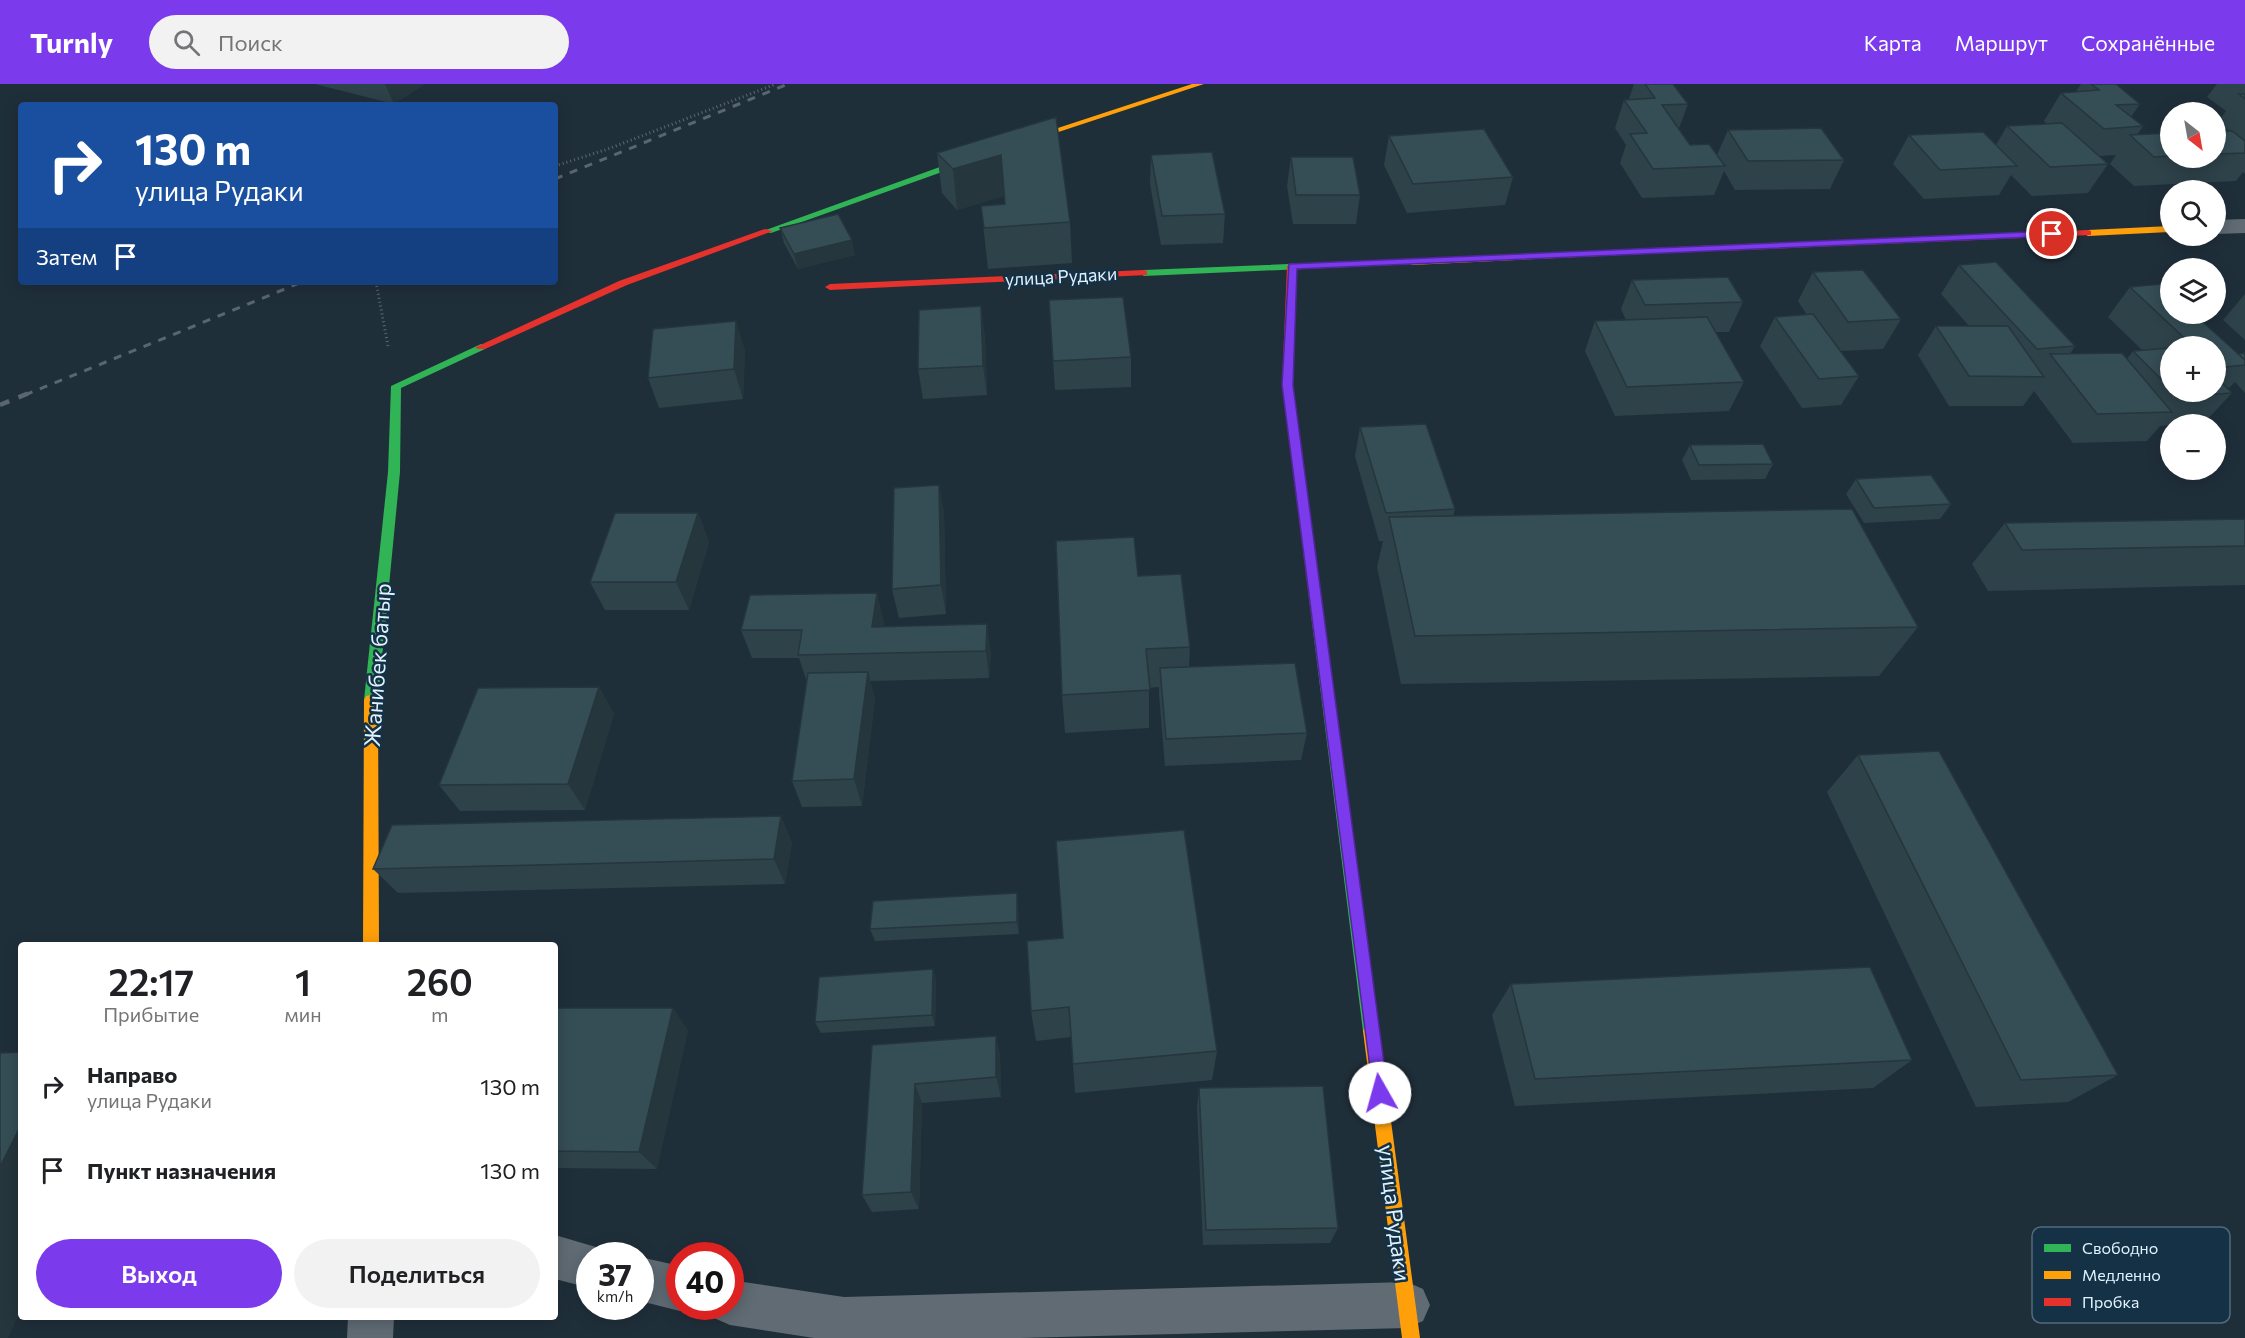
<!DOCTYPE html>
<html lang="ru">
<head>
<meta charset="utf-8">
<style>
	:root { --surface:#fff; --page:#f2f2f2; --text:#202124; --muted:#757577; --accent:#7c3aed }
	body { margin:0; font-family:Commissioner,sans-serif; background:var(--page); color:var(--text); height:100vh; display:flex; flex-direction:column; font-size:22px; white-space:nowrap }
	* { box-sizing:border-box; margin:0 }
	p { font-size:20px; color:var(--muted) }
	.icon { flex:none; width:33px; height:33px; fill:none; stroke:currentColor; stroke-width:2; stroke-linecap:round; stroke-linejoin:round }
	.map { position:relative; flex:1; overflow:hidden }
	.sheet { position:absolute; left:18px; top:858px; width:540px; height:378px; display:flex; flex-direction:column; background:var(--surface); border-radius:6px; box-shadow:0 3px 15px #0003 }
	.sheet>* { flex:none }
	.banner { position:absolute; left:18px; top:18px; width:540px; height:183px; border-radius:6px; box-shadow:0 3px 15px #0003; background:#1a4fa0; color:#fff; overflow:hidden }
	.needle { width:39px; rotate:149deg }
	.controls { position:absolute; left:2160px; top:18px; display:grid; gap:12px }
	.controls a { display:grid; place-items:center; width:66px; height:66px; border-radius:50%; background:var(--surface); box-shadow:0 3px 15px #0003; font-size:30px }
	.speed { position:absolute; left:576px; top:1158px; display:flex; gap:12px; font-size:30px; font-weight:700; text-align:center }
	.speed>* { display:grid; place-content:center; width:78px; height:78px; border-radius:50%; background:var(--surface); box-shadow:0 3px 15px #0003; line-height:1 }
	.speed small { font-size:15px; font-weight:400 }
	.speed .limit { border:9px solid #d22; background:#fff; color:#111 }
	.pin { position:absolute; display:grid; place-items:center; width:51px; height:51px; color:#fff; margin:-26px; border:3px solid #fff; border-radius:50%; box-shadow:0 2px 6px #0007 }
	.me { position:absolute; width:66px; margin:-33px; rotate:353deg; stroke-linejoin:round; filter:drop-shadow(0 0 4px #0008) }
	.turn { display:flex; align-items:center; gap:21px; height:126px; padding:0 18px; font-size:27px }
	.turn .icon { width:78px; height:78px; stroke-width:2.5 }
	.turn b { display:block; font-size:42px; line-height:51px }
	.then { display:flex; align-items:center; height:57px; padding:0 18px; background:#0003; gap:12px; font-size:22px }
	.eta { display:flex; justify-content:space-evenly; align-items:center; height:102px; text-align:center }
	.eta b { font-size:36px; font-weight:600; line-height:42px }
	.cta { display:flex; gap:12px; margin-top:auto; padding:12px 18px }
	.cta a { flex:1; height:69px; border-radius:36px; background:var(--accent); color:#fff; font-size:24px; font-weight:600; line-height:69px; text-align:center }
	.cta a+a { background:var(--page); color:var(--text) }
	ul { padding:0; list-style:none }
	li { display:flex; align-items:center; gap:18px; height:84px; padding:0 18px }
	li div { flex:1 }
	li b { display:block; font-size:22px }
	li em { font-style:normal }
	header { display:flex; align-items:center; gap:36px; box-sizing:border-box; height:84px; padding:0 30px; background:var(--accent); color:#fff }
	header strong { font-size:28px }
	nav { display:flex; gap:33px; margin-inline-start:auto; font-size:21px }
	.search { width:420px; height:54px; background:var(--page); display:flex; align-items:center; gap:15px; box-sizing:border-box; padding:0 21px; border-radius:33px; color:var(--muted); font-size:22px }
	.map>svg:first-child { display:block }
	.lines { fill:none; stroke-linecap:round; stroke-linejoin:round }
	.path { stroke:#5d6870; stroke-width:3; stroke-dasharray:1 3; stroke-linecap:butt }
	.street { fill:#606b74; fill-rule:evenodd }
	.fast { fill:#30b455; fill-rule:evenodd }
	.slow { fill:#ff9f0a; fill-rule:evenodd }
	.jam { fill:#e5322d; fill-rule:evenodd }
	.rail-far1 { stroke:#5a666f; stroke-width:3; stroke-dasharray:8 8; stroke-linecap:butt }
	.rail { stroke:#5a666f; stroke-width:4.5; stroke-dasharray:10 10; stroke-linecap:butt }
	.wall { fill:#2e4249; fill-rule:evenodd }
	.shaded-wall { fill:#25363c }
	.building { fill:#354d55; stroke:#25363c; stroke-width:1.5 }
	.route { fill:#7c3aed; stroke:#51269a; stroke-width:1.5 }
	.labels { text-anchor:middle; dominant-baseline:central; stroke-width:5; stroke-linejoin:round; paint-order:stroke }
	.far-street-label { font-size:18px; fill:#e1f2ff; stroke:#143145 }
	.street-label { font-size:22px; fill:#e1f2ff; stroke:#143145 }
	.key { fill:#143145; stroke:#526b7d; stroke-width:1.5 }
	.key-label { font-size:16px; fill:#e1f2ff }
</style>
</head>
<body>
<header>
<strong>Turnly</strong>
<div class="search"><svg class="icon" aria-label="search" viewBox="0 0 24 24"><circle cx="10" cy="10" r="6"/><path d="M15 15l6 6"/></svg>Поиск</div>
<nav><a>Карта</a><a>Маршрут</a><a>Сохранённые</a></nav>
</header>
<div class="map">
<svg width="2245" height="1254" viewBox="0 0 2245 1254">
	<rect width="100%" height="100%" fill="#1f2f3a"/>
	<g class="lines">
		<path class="path" d="M555,82L608,65L776,0
			M376,198L388,262"/>
		<path class="street" d="M2245,135V149L2216,150V136Z
			M555,1151L606,1166L608,1172H590V1204L555,1195Z
			M640,1173L680,1182V1222H692L680,1227L640,1217Z
			M730,1196L844,1213L1407,1198L1423,1205L1430,1221L1423,1237L1407,1244L1020,1254H814L730,1241L714,1234L709,1222H730Z
			M348,1233H394L393,1254H347Z"/>
		<path class="fast" d="M995,63L999,66L998,68L771,149L763,147Z
			M1412,175L1415,176V180L1144,192L1139,189L1144,186Z
			M481,260L486,263L485,265L401,304L400,388L378,616L376,620H366L364,616L388,388L391,302Z
			M1314,501L1320,506L1379,947L1377,952L1371,955L1365,952L1363,947L1308,506Z"/>
		<path class="slow" d="M1192,0H1204L998,68L991,66Z
			M2170,142V148L2088,152L2083,149L2088,146Z
			M1721,161L1726,164L1724,166L1412,181L1407,178L1412,175Z
			M371,611L376,612L378,616L379,861H363L364,616L366,612Z
			M1371,939L1377,942L1379,947L1420,1254H1402L1363,947L1365,942Z"/>
		<path class="jam" d="M765,145L773,147L627,201L485,265H477L476,263L619,197Z
			M2088,146L2091,147V151L1721,167L1716,164L1721,161Z
			M1292,179L1297,182L1292,301L1320,506L1314,511L1308,506L1282,301L1287,182Z
			M1144,186L1147,187V191L830,206L825,203L830,200Z"/>
		<path class="rail-far1" d="M555,95L788,0
			M25,311L302,198"/>
		<path class="rail" d="M0,321L29,309"/>
	</g>
	<path class="wall" d="M315,0H425L394,20Z
		M1634,0H1673L1688,20L1679,44L1690,61L1717,71L1728,46L1844,76L1830,105L1735,106L1724,87L1714,111L1642,114L1620,79L1626,61L1615,44L1624,16L1629,15Z
		M2081,0H2116L2140,20L2131,33L2143,42L2137,51L2158,50L2164,41L2170,40V74H2216V47H2229L2218,38L2226,27L2207,13L2217,0H2245V90L2243,88L2236,97L2134,102L2110,80L2116,71L2099,72L2108,80L2088,109L2032,112L2011,91L1999,111L1924,115L1893,80L1909,51L1996,61L2007,42L2047,40L2044,37L2061,9L2076,8Z
		M1389,52L1513,93L1505,121L1407,129L1384,81Z
		M937,69L1070,138L1072,179L988,185L981,122L1005,120L1004,112L957,126L942,109Z
		M1151,71L1225,130L1223,159L1161,161L1150,100Z
		M1291,73L1360,111L1356,140H1293L1287,102Z
		M780,144L855,171L798,185L784,159Z
		M1959,181L2075,262L2070,270L2127,275L2133,267L2142,266L2108,233L2130,203L2238,270L2245,269V309L2235,298L2228,305L2232,309L2205,338L2160,342L2147,357L2073,359L2034,307L2023,322H1949L1918,271L1936,242H1969L1941,210ZM2170,262H2216V308H2170Z
		M1813,188L1901,235L1883,265L1840,267L1859,292L1841,321L1802,324L1760,262L1775,233L1807,231L1798,217Z
		M1632,196L1743,218L1729,248H1715L1744,298L1729,327L1615,332L1585,267L1595,237L1626,236L1621,225Z
		M2245,210V256L2223,236Z
		M1049,216L1131,273V303L1055,306Z
		M985,251L987,311L923,315L918,285Z
		M745,266L743,315L659,324L648,294Z
		M1360,343L1455,425L1453,432L1918,543L1879,592L1401,600L1377,483L1383,457H1379L1355,372Z
		M1690,361L1773,380L1765,395L1691,396L1682,376Z
		M1856,395L1951,420L1940,435L1864,439L1846,410Z
		M939,401L944,430L946,530L899,534L892,505Z
		M698,429L709,458L689,526H605L590,498Z
		M2245,435V501L1988,507L1972,480L2005,439Z
		M1138,492L1190,563L1189,583L1307,649L1301,676L1165,682L1159,611V603L1149,604V644L1065,649L1062,611Z
		M884,538L883,542L991,568L989,594L870,597L875,615L862,722L802,723L792,697L807,598L799,574H752L741,546Z
		M599,603L614,630L585,726L460,727L439,701Z
		M1858,671L2118,991L2068,1018L1976,1023L1827,708Z
		M792,758L785,800L398,809L373,785Z
		M1017,809L1018,821L1019,850L875,857L870,845Z
		M1027,857L1217,967L1212,996L1075,1009L1071,953L1036,957L1031,927Z
		M933,885L936,896L935,942L821,949L815,938Z
		M1511,900L1912,976L1873,1004L1515,1022L1492,931Z
		M555,924L688,946L657,1085L555,1084Z
		M996,952L1000,973L1001,1013L922,1019L919,1125L872,1128L862,1111L872,961Z
		M1199,1004L1338,1144L1330,1159L1203,1161L1197,1023Z"/>
	<path class="shaded-wall" d="M385,0H425L394,20Z
		M1001,71L1004,112L957,126L953,85Z
		M852,156L855,171L798,185L794,170Z
		M981,222L985,251L987,311L983,282Z
		M736,237L745,266L743,315L734,285Z
		M939,401L944,430L946,530L941,501Z
		M698,429L709,458L689,526L676,498Z
		M877,509L884,538L879,571L872,543Z
		M987,540L991,568L989,594L986,567Z
		M868,588L875,615L862,722L854,695Z
		M599,603L614,630L585,726L568,700Z
		M781,732L792,758L785,800L774,775Z
		M1017,809L1018,821L1019,850L1017,838Z
		M933,885L936,896L935,942L932,931Z
		M673,924L688,946L657,1085L639,1068Z
		M996,952L1000,973L1001,1013L996,993Z
		M915,1000L922,1019L919,1125L911,1108Z
		M21,1041V1226L8,1254H0V1083Z"/>
	<path class="building" d="M1645,0H1673L1688,20L1662,21L1690,61L1709,60L1725,82L1653,85L1630,50L1647,49L1624,16L1655,14Z
		M2091,0H2116L2140,20L2116,21L2143,42L2104,45L2061,9L2099,6Z
		M2239,10H2245V15Z
		M1056,33L1070,138L984,144L981,122L1005,120L1001,71L953,85L937,69Z
		M2062,39L2108,80L2050,83L2007,42Z
		M2170,40V46L2164,41Z
		M1821,44L1844,76L1748,77L1728,46Z
		M1484,45L1513,93L1413,100L1389,52Z
		M2216,47H2232L2245,57V69L2216,70Z
		M1983,48L2017,82L1940,86L1909,51Z
		M2170,49V72L2154,73L2130,51Z
		M1212,68L1225,130L1162,132L1151,71Z
		M1291,73H1353L1360,111H1296Z
		M838,130L852,156L794,170L780,144Z
		M1996,178L2075,262L2037,265L1959,181Z
		M1863,186L1901,235L1848,238L1813,188Z
		M1728,193L1743,218L1645,221L1632,196Z
		M2161,200L2170,209V230H2194L2245,276V281L2216,284V262H2193L2130,203Z
		M1123,213L1131,273L1053,277L1049,216Z
		M981,222L983,282L918,285L919,226Z
		M1813,230L1859,292L1819,295L1775,233Z
		M1707,233L1744,298L1627,303L1595,237Z
		M736,237L734,285L648,294L653,245Z
		M1936,242H2008L2044,293L1969,292Z
		M2170,264V304L2133,267Z
		M2122,269L2172,328L2097,330L2050,270Z
		M2245,269V276L2238,270Z
		M2216,293L2232,309L2179,313L2174,308H2216Z
		M1426,340L1455,425L1386,429L1360,343Z
		M1763,360L1773,380L1699,381L1690,361Z
		M1931,391L1951,420L1874,424L1856,395Z
		M939,401L941,501L892,505L894,404Z
		M1852,425L1918,543L1415,552L1389,433Z
		M615,429H698L676,498H590Z
		M2245,435V462L2022,466L2005,439Z
		M1134,453L1138,492L1181,490L1190,563L1146,565L1150,606L1062,611L1056,457Z
		M877,509L872,543L987,540L986,567L798,571L802,546H741L750,511Z
		M1295,579L1307,649L1166,655L1160,584Z
		M868,588L854,695L792,697L808,589Z
		M599,603L568,700L439,701L478,604Z
		M1939,667L2118,991L2021,996L1858,671Z
		M781,732L774,775L373,785L392,741Z
		M1184,746L1217,967L1073,980L1069,923L1031,927L1027,857L1063,854L1056,757Z
		M1017,809V838L870,845L873,817Z
		M1870,883L1912,976L1535,995L1511,900Z
		M933,885L932,931L815,938L819,893Z
		M555,924H673L639,1068L555,1067Z
		M996,952V993L915,1000L911,1108L862,1111L872,961Z
		M21,968V1041L0,1083V969Z
		M1323,1002L1338,1144L1206,1146L1199,1004Z"/>
	<path class="route" d="M2052,147L2057,150L2055,152L1297,185L1293,301L1388,1009L1386,1015L1380,1017L1374,1015L1282,301L1289,180Z"/>
	<g class="labels">
		<g class="far-street-label">
			<text transform="translate(1061 192) rotate(-3)">улица Рудаки</text>
		</g>
		<g class="street-label">
			<text transform="translate(377 581) rotate(-86)">Жанибек батыр</text>
			<text transform="translate(1395 1129) rotate(83)">улица Рудаки</text>
		</g>
	</g>
	<rect x="2032" y="1143" width="198" height="96" rx="9" class="key"/>
	<rect x="2044" y="1160" width="27" height="8" fill="#30b455"/>
	<rect x="2044" y="1187" width="27" height="8" fill="#ff9f0a"/>
	<rect x="2044" y="1214" width="27" height="8" fill="#e5322d"/>
	<g class="key-label">
		<text x="2082" y="1170">Свободно</text>
		<text x="2082" y="1197">Медленно</text>
		<text x="2082" y="1224">Пробка</text>
	</g>
</svg>
<div class="controls">
<a><svg class="needle" viewBox="-14 -14 28 28"><path d="M0-13l5 13h-10z" fill="#e53935"/><path d="M0 13l5-13h-10z" fill="#757577"/></svg></a>
<a><svg class="icon" aria-label="search" viewBox="0 0 24 24"><circle cx="10" cy="10" r="6"/><path d="M15 15l6 6"/></svg></a>
<a><svg class="icon" aria-label="layers" viewBox="0 0 24 24"><path d="M12 4l9 5-9 5-9-5zM3 14l9 5 9-5"/></svg></a>
<a>+</a>
<a>−</a>
</div>
<div class="speed"><div>37<small>km/h</small></div><div class="limit">40</div></div>
<div class="pin" style="left:2052px;top:150px;background:#d93025"><svg class="icon" aria-label="arrive" viewBox="0 0 24 24"><path d="M6 21V4h12l-3 4 3 4H6"/></svg></div>
<svg class="me" style="left:1380px;top:1009px" viewBox="-20 -20 40 40"><circle r="19" fill="#fff"/><path d="M0-13L10 11 0 6-10 11z" fill="#7c3aed"/></svg>
<div class="banner">
<div class="turn"><svg class="icon" aria-label="right" viewBox="0 0 24 24"><path d="M7 20v-9h11M14 6l5 5-5 5"/></svg><div><b>130 m</b>улица Рудаки</div></div>
<div class="then">Затем<svg class="icon" aria-label="arrive" viewBox="0 0 24 24"><path d="M6 21V4h12l-3 4 3 4H6"/></svg></div>
</div>
<section class="sheet">
<div class="eta">
<div><b>22:17</b><p>Прибытие</p></div>
<div><b>1</b><p>мин</p></div>
<div><b>260</b><p>m</p></div>
</div>
<ul>
<li><svg class="icon" aria-label="right" viewBox="0 0 24 24"><path d="M7 20v-9h11M14 6l5 5-5 5"/></svg><div><b>Направо</b><p>улица Рудаки</p></div><em>130 m</em></li>
<li><svg class="icon" aria-label="arrive" viewBox="0 0 24 24"><path d="M6 21V4h12l-3 4 3 4H6"/></svg><div><b>Пункт назначения</b></div><em>130 m</em></li>
</ul>
<div class="cta"><a>Выход</a><a>Поделиться</a></div>
</section>
</div>
</body>
</html>
